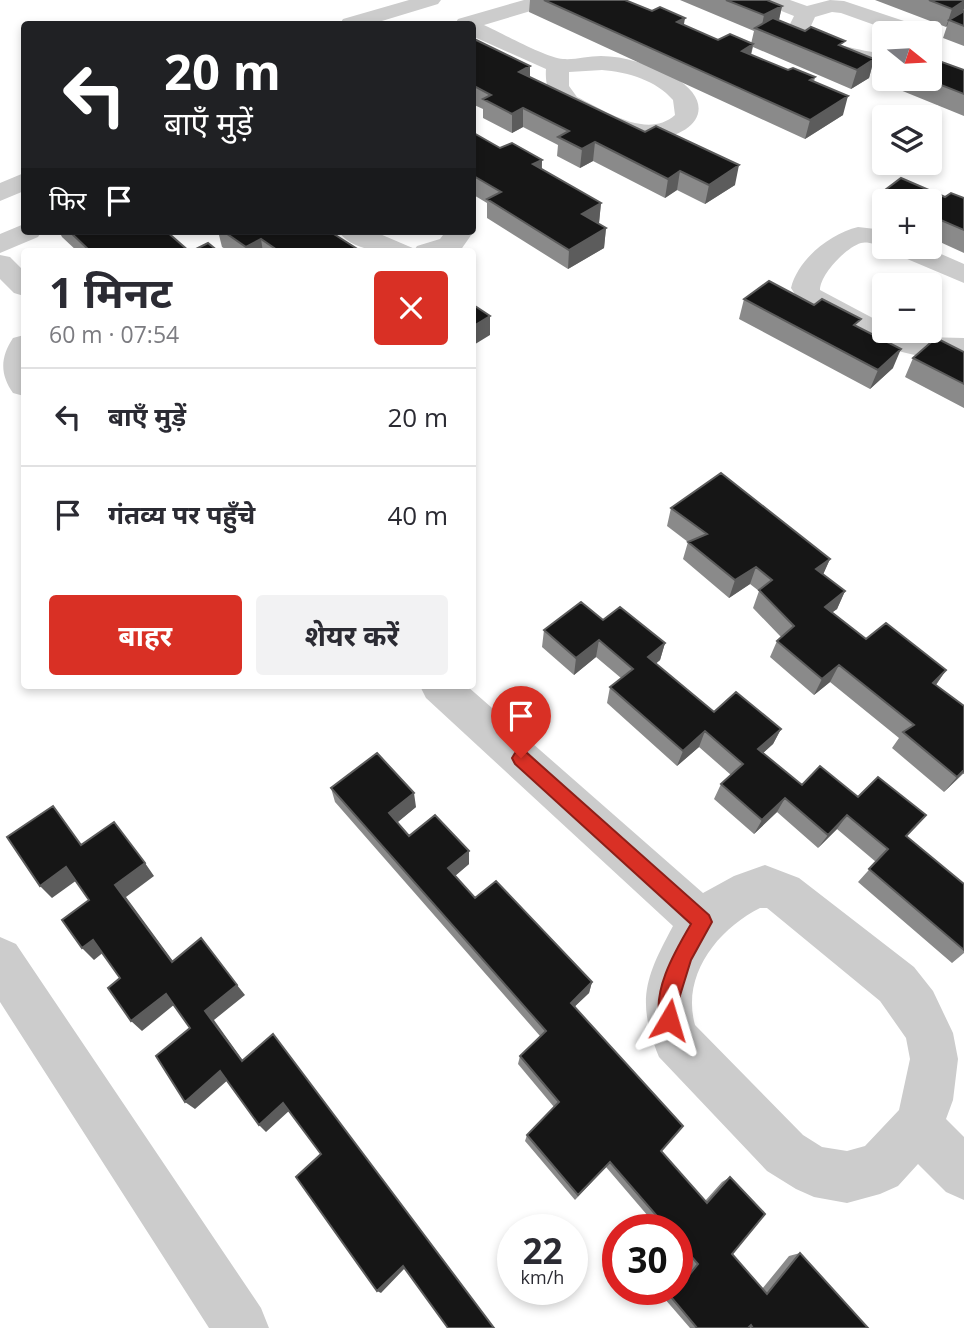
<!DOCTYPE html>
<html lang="hi">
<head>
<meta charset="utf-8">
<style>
	:root { --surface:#fff; --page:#f2f2f3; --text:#2b2b33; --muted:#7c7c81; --line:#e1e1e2; --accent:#d93025 }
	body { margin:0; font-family:"Open Sans","Noto Sans Devanagari",sans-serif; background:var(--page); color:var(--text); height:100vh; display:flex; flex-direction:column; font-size:26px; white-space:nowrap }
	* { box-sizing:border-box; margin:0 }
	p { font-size:23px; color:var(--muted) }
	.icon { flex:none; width:38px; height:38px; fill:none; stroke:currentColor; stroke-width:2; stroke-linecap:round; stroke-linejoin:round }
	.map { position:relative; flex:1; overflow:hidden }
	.panel { position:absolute; left:21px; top:248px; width:455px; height:441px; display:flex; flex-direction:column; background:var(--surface); border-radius:7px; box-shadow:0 4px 10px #0003 }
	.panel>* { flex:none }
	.hud { position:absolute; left:21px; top:21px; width:455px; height:214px; border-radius:7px; box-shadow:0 4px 10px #0003; background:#202124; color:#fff; overflow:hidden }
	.needle { width:46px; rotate:108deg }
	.fabs { position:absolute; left:872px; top:21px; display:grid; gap:14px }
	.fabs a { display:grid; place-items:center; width:70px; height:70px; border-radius:7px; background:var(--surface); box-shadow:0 4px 10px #0003; font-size:35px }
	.speed { position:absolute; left:497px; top:1214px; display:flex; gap:14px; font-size:35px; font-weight:700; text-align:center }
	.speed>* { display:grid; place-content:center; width:91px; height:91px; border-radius:50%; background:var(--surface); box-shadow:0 4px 10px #0003; line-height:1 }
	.speed small { font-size:18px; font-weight:400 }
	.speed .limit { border:10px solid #d22; background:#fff; color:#111 }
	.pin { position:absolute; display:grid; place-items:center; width:60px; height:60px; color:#fff; margin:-72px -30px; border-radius:50% 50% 50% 0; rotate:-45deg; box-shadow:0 0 7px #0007 }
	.pin .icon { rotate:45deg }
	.me { position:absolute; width:77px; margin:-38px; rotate:7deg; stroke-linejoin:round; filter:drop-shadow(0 0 5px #0008) }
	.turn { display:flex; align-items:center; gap:24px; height:147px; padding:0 28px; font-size:32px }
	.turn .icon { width:91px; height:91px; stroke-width:2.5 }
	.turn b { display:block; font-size:49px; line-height:60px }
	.then { display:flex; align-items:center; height:66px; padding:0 28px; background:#0003; gap:14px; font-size:26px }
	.round { display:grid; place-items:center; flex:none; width:74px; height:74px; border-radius:7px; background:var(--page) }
	.head { display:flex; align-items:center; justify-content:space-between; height:119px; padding:0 28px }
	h1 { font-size:42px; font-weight:700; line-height:52px }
	.cta { display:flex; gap:14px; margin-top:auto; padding:14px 28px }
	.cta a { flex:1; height:80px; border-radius:7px; background:var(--accent); color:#fff; font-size:28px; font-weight:700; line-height:80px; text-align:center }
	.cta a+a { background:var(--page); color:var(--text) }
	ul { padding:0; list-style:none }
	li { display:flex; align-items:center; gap:21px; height:98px; padding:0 28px; border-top:2px solid var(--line) }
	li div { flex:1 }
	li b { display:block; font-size:26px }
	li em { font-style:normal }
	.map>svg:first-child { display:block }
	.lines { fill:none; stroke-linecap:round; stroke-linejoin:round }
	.minor { fill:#ccc; fill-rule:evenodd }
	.wall { fill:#8a8a8a }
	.shaded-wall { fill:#5c5c5c }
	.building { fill:#161616; stroke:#5c5c5c; stroke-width:2 }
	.route { fill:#d93025; stroke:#8d1f18; stroke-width:2 }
</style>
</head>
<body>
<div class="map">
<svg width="964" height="1328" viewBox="0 0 964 1328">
	<rect width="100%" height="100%" fill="#fff"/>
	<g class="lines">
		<path class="minor" d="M409,0H441L438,4L372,24H340L343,19Z
			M524,0H557L554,4L484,25C502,33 546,58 563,59C575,60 588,56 601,56C624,56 652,65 672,76C720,103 697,137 651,139C626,140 602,128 580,117C558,106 544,96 546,69L472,36V24H455L458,19ZM602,70C627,72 656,80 673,100L675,115C647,140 604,110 577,97L569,86V72Z
			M761,0H790L807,6L830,0L844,1L925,28L928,33H897L841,13L832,12L815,17L810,28C827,45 860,50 884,54V68C852,62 821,54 792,38L788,28L794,16L764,4Z
			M24,173V191L0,201V183Z
			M24,224V231H42L38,237L0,253V234Z
			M858,227L884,230V246C877,245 867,241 861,243C845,248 820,275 820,290L884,324V331L923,337L964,338V358L923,357L877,346L800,302L791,288C798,259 830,234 858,227Z
			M472,230L474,231L460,251L456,252C423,252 359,261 338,231H373L415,249L417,246L440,239L446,231Z
			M889,247H925L964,264V283L893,253Z
			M0,255L10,257L24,271V296L14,293L0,279Z
			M24,335V396L13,393C0,374 0,358 13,338Z
			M420,686H467L703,893L734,876L765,865L799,878L914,967L933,991L953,1033L958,1059L953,1100L946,1119L964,1137V1200L946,1192L918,1164L898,1186L880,1194L847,1203L814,1197L796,1189L767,1171L659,1057C636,1001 645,978 673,926L426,698ZM760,908H767L880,1001L906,1038L910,1059L899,1110L865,1146L847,1151L822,1147L803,1135L695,1025C681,975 718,929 760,908Z
			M0,937L16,944L261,1308L269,1328H209L0,1002Z"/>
	</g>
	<path class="wall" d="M530,0H625L718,40L751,44L754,31L680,0H767L782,6L779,20L874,59L869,78L851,89L753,47L751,55L788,70L815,77L814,82L843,115L805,139L529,12Z
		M875,0H964L963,12L964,11V46L943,38L947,26L946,27Z
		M472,38L530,77L735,185L705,204L677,190L665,198L593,161L580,168L557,156L558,145L523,127L512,133L483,118V109L472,104Z
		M884,64V79H929L937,65L964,70V116L878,81Z
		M472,132L500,148L542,160V169L601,203L599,223H598L606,228L604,248L568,269L487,218V203L472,194Z
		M881,193L964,198V253L929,237V201H884V217L874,213Z
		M59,231H166L190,252H219H78L62,237Z
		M218,231H329L362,252H230L222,247Z
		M744,299L814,305L858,327L893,368L870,389L739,319Z
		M964,352V408L905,377L913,358Z
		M671,508L830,559L823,574L845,591L837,609L832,612L866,639L946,670L936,685L964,706V774H963L944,792L892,748L899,738L830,682L814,695L770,657L777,641L781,637L753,608L759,591L750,584L729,598L683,559L688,542L667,526Z
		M603,620L665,643L660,660L655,664L714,712L781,729L773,744L763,753L802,785L906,837L964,884V953L952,963L858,882L876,862L837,829L818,848L777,812L754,834L714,799L721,784L731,775L699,747L677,766L607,703L610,687L621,678L596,657L574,675L542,647L544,630Z
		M331,788L416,807L397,822L409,836L469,851V864L455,876L475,898L592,982L589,993L575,1006L661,1151L705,1201L722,1182L730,1177L732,1254L762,1289L789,1256L800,1253L868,1328H690L664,1298L671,1290H677V1282L691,1267L677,1251V1230H660L606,1167L575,1200L525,1141L527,1135L554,1107L518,1064L520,1056L540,1036L335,802Z"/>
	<path class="shaded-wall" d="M964,1V9L961,17L949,20L947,26L946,27L952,9Z
		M782,6L778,24L761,30L764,15Z
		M685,18L682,36L677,22Z
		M753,44L749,63L742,51Z
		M874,59L869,78L851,89L857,70Z
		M530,66V85L519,72Z
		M848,96L843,115L805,139L810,120Z
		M523,108V127L512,133V114Z
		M595,142L593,161L580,168L582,149Z
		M542,160L541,179L533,164Z
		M739,165L735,185L705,204L709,185Z
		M680,171L677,190L665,198L668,179Z
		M601,203L599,223L580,233L582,214Z
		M606,228L604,248L568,269L569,250Z
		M261,239L263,252H247L246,247Z
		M490,316V335L472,346V327Z
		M901,349L893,368L870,389L878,370Z
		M830,559L822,577L816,569Z
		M756,567L750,584L729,598L735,580Z
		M845,591L837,609L817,624L825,607Z
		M599,640L596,657L574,675L576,658Z
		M665,643L660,660L644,674L648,657Z
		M839,665L830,682L814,695L822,679Z
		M946,670L935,686L933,683Z
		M781,729L773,744L751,764L758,749Z
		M705,731L699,747L677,766L683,751Z
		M964,770V772L944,792L957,777Z
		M414,793L416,807L392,827L389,813Z
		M785,798L777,812L754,834L762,820Z
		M847,815L837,829L818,848L828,835Z
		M469,851V864L449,881L448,868Z
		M145,863L154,876L126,897L181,972L172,962L115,885Z
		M66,867L77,880L52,898L40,886Z
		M93,940L105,951L94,960L82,948Z
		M592,982L589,993L569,1012L571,1003Z
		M237,985L245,995L214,1020L249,1069L242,1061L205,1011Z
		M166,994L175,1004L142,1031L131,1021Z
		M220,1071L229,1079L195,1109L185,1102Z
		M283,1103L290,1110L266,1132L259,1125Z
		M403,1266L405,1268L381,1293L377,1291Z"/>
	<path class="building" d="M544,0H625L652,11L660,7L685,18L677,22L718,40L730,34L753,44L742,51L788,70L793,68L815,77L810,80L848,96L810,120Z
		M726,0H767L782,6L764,15Z
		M929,0H964V1L952,9Z
		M964,11V26L949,20Z
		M773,18L805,31L811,27L845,41L839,45L874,59L857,70L755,28Z
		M472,38L530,66L519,72L645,132L656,126L739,165L709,185L680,171L668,179L595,142L582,149L558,137L569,131L523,108L512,114L483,99L491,95L472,85Z
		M929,62L937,65L942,62L964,70V94L926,79H929Z
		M472,132L500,148L512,143L542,160L533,164L601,203L582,214L606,228L569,250L487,199L501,192L472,175Z
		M901,178L945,197L951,193L964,198V230L929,215V201H899L881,193Z
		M69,231H166L190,252L208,243L219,252H91Z
		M223,231H329L362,252H280L261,239L246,247Z
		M769,281L814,305L822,299L861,319L854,325L901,349L878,370L744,299Z
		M472,304L490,316L472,327Z
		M936,338L964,352V384L913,358Z
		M721,473L830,559L816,569L845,591L825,607L866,639L886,623L946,670L933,683L964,706V770L957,777L903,732L914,725L839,665L822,679L777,641L794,626L759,590L772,580L756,567L735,580L688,542L707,534L671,508Z
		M581,602L603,620L620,607L665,643L648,657L714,712L736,692L781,729L758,749L802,785L820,766L858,797L878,777L926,815L906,836L964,884V950L869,869L888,849L847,815L828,835L785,798L762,820L721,784L743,764L705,731L683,751L610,687L633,669L599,640L576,658L544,630Z
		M377,753L414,793L389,813L409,836L435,815L469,851L448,868L475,898L496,881L592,982L571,1003L683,1126L661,1151L707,1203L730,1177L765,1214L732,1254L767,1294L800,1253L868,1328H753L751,1325L748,1328H697L671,1297L698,1264L677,1240V1230H669L610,1162L578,1195L527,1135L559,1102L520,1056L546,1031L331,788Z
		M53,806L81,845L114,822L145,863L115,885L172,962L201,938L237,985L205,1011L242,1061L273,1034L494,1328H448L403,1266L377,1291L296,1177L321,1154L283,1103L259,1125L220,1071L185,1102L156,1056L190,1028L166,994L131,1021L108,988L120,978L93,940L82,948L62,920L89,900L66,867L40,886L7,837Z"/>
	<path class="route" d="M521,751L527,753L709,915L712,922L691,960L678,1002L679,1020L676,1027L669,1029L662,1027C649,995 675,951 691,924L515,764L512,758L515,753Z"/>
</svg>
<div class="fabs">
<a><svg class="needle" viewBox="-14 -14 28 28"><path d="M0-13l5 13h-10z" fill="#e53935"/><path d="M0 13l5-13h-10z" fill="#7c7c81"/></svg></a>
<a><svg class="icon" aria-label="layers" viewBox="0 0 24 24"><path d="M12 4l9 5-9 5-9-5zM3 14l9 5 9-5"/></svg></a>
<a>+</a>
<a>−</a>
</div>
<div class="speed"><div>22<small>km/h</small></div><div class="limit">30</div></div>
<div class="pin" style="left:521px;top:758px;background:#d93025"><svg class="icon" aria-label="arrive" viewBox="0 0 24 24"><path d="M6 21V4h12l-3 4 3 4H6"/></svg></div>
<svg class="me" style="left:669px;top:1020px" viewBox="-20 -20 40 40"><path d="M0-17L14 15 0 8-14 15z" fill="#d93025" stroke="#fff" stroke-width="4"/></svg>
<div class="hud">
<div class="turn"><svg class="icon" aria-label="left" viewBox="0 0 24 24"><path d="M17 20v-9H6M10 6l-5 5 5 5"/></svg><div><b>20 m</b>बाएँ मुड़ें</div></div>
<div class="then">फिर<svg class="icon" aria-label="arrive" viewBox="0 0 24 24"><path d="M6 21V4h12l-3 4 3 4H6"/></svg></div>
</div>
<section class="panel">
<div class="head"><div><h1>1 मिनट</h1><p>60 m · 07:54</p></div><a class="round" style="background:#d93025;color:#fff"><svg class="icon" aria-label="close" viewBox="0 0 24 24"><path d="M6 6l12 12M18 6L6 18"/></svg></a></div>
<ul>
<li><svg class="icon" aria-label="left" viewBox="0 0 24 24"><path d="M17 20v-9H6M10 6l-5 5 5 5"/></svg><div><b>बाएँ मुड़ें</b></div><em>20 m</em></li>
<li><svg class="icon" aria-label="arrive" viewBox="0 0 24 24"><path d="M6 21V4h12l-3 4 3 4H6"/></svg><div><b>गंतव्य पर पहुँचे</b></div><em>40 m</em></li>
</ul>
<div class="cta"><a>बाहर</a><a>शेयर करें</a></div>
</section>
</div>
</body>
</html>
